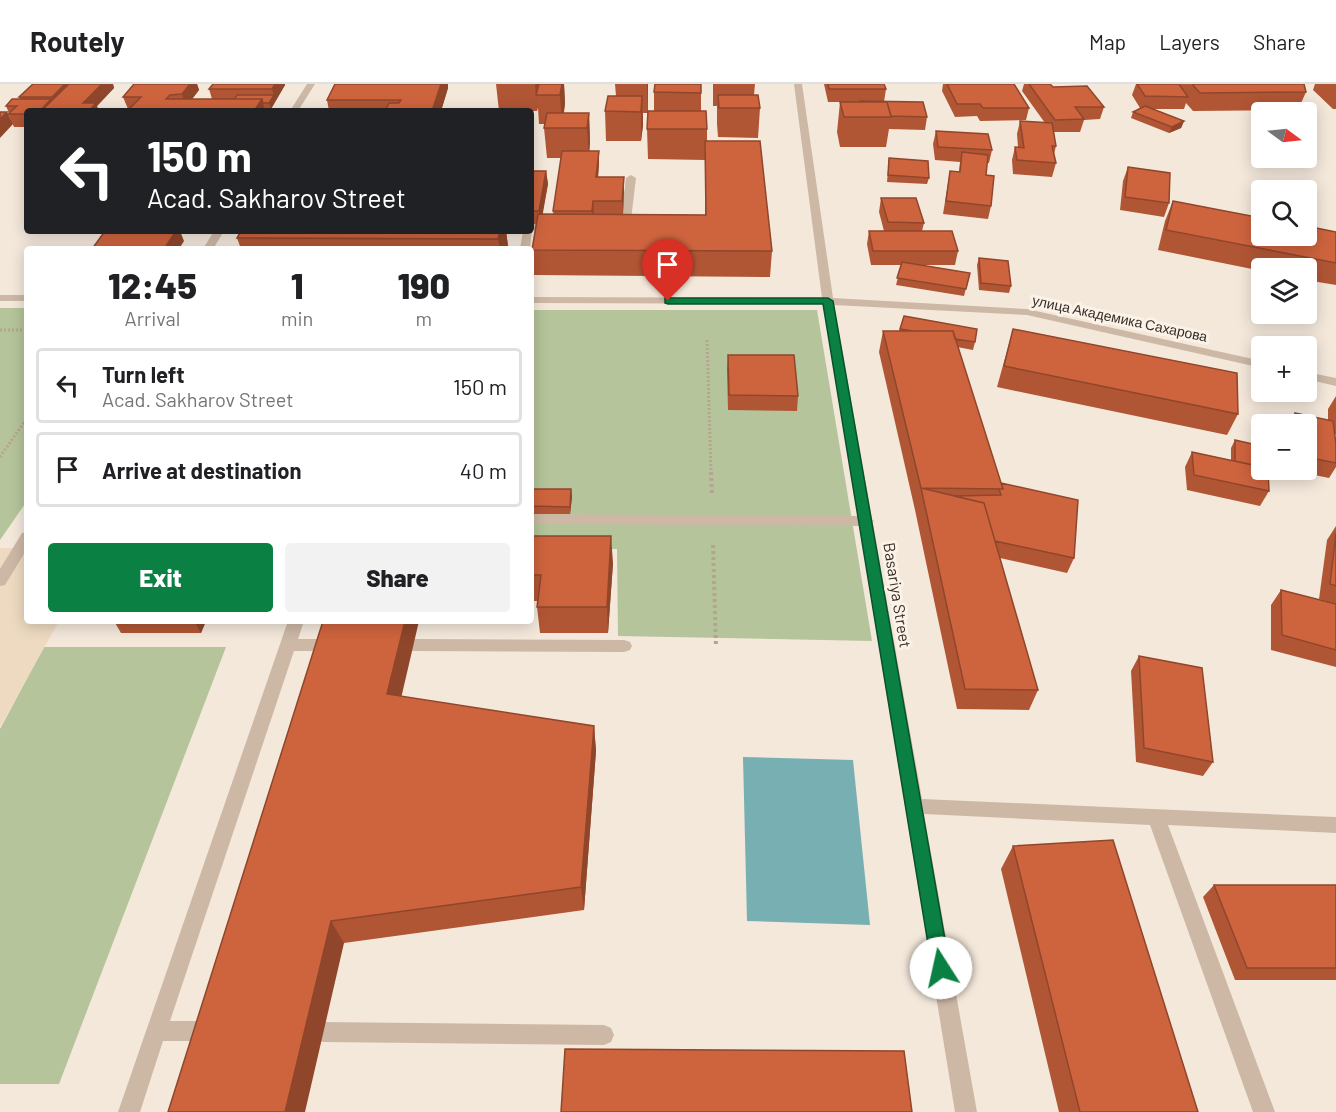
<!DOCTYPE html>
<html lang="en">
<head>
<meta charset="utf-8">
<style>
	:root { --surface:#fff; --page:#f2f2f2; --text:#202124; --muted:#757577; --line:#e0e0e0; --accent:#0b8043 }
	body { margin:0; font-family:Barlow,sans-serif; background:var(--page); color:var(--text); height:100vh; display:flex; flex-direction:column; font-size:22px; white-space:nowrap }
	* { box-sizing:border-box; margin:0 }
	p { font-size:20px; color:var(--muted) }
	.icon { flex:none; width:33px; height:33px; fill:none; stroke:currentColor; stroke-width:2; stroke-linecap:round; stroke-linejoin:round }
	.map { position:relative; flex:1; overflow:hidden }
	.panel { position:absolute; left:24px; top:162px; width:510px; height:378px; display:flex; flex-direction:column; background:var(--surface); border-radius:6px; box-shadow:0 3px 15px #0003 }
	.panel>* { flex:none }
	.banner { position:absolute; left:24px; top:24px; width:510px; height:126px; border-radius:6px; box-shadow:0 3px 15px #0003; background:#202124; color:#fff; overflow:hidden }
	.needle { width:39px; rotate:105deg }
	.tools { position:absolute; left:1251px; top:18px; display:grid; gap:12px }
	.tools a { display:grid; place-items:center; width:66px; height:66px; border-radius:6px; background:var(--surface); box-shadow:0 3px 15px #0003; font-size:30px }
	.pin { position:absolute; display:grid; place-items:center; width:51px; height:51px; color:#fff; margin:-62px -26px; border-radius:50% 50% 50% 0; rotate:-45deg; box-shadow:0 0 6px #0007 }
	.pin .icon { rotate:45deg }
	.me { position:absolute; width:66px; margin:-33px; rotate:350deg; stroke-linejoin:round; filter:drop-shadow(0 0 4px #0008) }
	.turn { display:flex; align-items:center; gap:21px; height:126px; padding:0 24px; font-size:27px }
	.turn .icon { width:78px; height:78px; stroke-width:2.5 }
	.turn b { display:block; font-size:42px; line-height:51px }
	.eta { display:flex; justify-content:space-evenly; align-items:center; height:102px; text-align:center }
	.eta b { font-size:36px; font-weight:800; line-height:42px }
	.action { display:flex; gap:12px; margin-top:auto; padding:12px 24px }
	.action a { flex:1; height:69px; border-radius:6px; background:var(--accent); color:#fff; font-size:24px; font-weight:800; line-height:69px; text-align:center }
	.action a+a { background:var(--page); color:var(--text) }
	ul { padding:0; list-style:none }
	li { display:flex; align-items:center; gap:18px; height:75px; margin:0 12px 9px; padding:0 12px; border:3px solid var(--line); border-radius:6px }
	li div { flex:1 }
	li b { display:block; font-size:22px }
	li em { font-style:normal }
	header { display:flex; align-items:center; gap:36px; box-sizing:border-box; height:84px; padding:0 30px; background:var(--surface); border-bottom:2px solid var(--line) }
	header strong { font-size:28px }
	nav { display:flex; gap:33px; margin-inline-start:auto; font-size:21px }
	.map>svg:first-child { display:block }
	.green { fill:#b5c49a }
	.plaza { fill:#eddac1 }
	.water { fill:#78afb3 }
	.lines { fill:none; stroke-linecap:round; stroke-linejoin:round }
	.path-far1 { stroke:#b8a290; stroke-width:3; stroke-dasharray:2 2; stroke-linecap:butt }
	.path { stroke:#b8a290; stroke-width:4; stroke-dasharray:3 3; stroke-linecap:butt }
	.lane { fill:#cdb8a6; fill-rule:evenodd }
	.street { fill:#cdb8a6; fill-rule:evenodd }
	.wall { fill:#b15635 }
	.shaded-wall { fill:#90462b }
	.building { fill:#ce643e; stroke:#90462b; stroke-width:1.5 }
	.route { fill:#0b8043; stroke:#07532c; stroke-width:1.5 }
	.labels { text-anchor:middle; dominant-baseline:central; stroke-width:6; stroke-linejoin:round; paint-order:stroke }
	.far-street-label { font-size:14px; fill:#382d27; stroke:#fbf2e8 }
	.street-label { font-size:16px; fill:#382d27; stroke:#fbf2e8 }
</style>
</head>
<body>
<header>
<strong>Routely</strong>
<nav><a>Map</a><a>Layers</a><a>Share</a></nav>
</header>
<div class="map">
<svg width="1336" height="1028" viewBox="0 0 1336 1028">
	<rect width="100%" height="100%" fill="#f4e8db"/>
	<path class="green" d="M0,224H27V417L0,456Z
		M531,226H817L872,557L618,552L617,465L531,466Z
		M44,563H226L59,1000H0V645Z"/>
	<path class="plaza" d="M27,453V537H59L0,643V464H20Z"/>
	<path class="water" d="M743,673L853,676L870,841L747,837Z"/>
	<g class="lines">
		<path class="path-far1" d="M0,246H27
			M707,256L711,389
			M0,373L27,334"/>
		<path class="path" d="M711,388L712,412
			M713,461L716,563"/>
		<path class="lane" d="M631,91L636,94L631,136L616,143H608V139L621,134L626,94Z
			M531,140H555L560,143L555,146H532L530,165H520L523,147H531Z
			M531,430L867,432L874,437L867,442L531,440Z
			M288,537H304L298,555H334L340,557L342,561L340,565L334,567H294L170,937H212L219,940L222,947L219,954L212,957H163L140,1028H118Z
			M413,555L624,556L630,558L632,562L630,566L624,568L413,567L407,565L405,561L407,557Z
			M323,938L604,941L611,944L614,951L611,958L604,961L323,958L316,955L313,948L316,941Z"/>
		<path class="street" d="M307,0H315L298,27H290Z
			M794,0H802L833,214L1027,225L1262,277V284L1027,231L834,221L922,715L1336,733V749L1168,741L1275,1028H1253L1150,741L924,730L977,1028H955L823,220L531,219V213L822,214Z
			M214,147H224L213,165H203Z
			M0,211H27V217H0Z
			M1306,288L1336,294V302L1306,295Z
			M27,448V465L5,501L0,502V485L22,449Z"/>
	</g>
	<path class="wall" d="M33,0H113L114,4L97,22L27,27V43H14L8,30L9,29L6,22L20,15L19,13Z
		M134,0H197L199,6L192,15H212L209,5L213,0H285V1L271,25H265V27H127L128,25L123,13Z
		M335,0H448V4L441,27H329L327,16Z
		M496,0H564L565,19L564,29H589L590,58L589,67H599V80L598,93L624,106L623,130L705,131V76L648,75L647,45L654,27V8L701,0V27L707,45V57L772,167L770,193L534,191L532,166L536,140H531V87H546L548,100L542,130H553L561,74H547L544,44L545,40H539L538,24L537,27H499Z
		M615,0H648V29H643V41L641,57H606L605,27L616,12Z
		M713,0H755L754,11L760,24L758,54L718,53L717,40V22H713Z
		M824,0H884L886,5L884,18L927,33L925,46L889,45L886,63H840L837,48L840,18H860H828Z
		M943,0H1014L1029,24L1026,36L980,37L977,32L955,33L942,7Z
		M1024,0H1050L1053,3L1104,23L1100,35L1084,36L1080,48H1053L1056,62L1054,70L1056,79L1052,93L1013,90L1012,76L1015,63H1018L1017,50L1020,37L1045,39L1022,7Z
		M1136,0H1179L1180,1V0H1304L1306,8L1298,26L1193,27L1186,19L1184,25H1152L1184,37L1181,44L1169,49L1131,34L1133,28L1140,24L1132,11Z
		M1315,0H1336V25H1333L1313,6Z
		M936,47L992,66L989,79H987L986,91L991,122L988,135L943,130L950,87L959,88L960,78L935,76L933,60Z
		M889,74L929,94L927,100L887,98Z
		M1128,83L1169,119L1164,133L1120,126L1123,97Z
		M881,114L924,139L922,147L958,167L955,181H921L970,189L964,212L896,201L901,181H871L867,160L869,147H884L879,128Z
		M1173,117L1336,148V201L1306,196V184H1262V187L1158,166L1165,137Z
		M241,147H506L508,162L507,165H241L237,154Z
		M979,174L1011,202L1009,209L979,206L977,181Z
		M904,232L975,258L973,266L957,263L1001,399L1074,474L1067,489L1000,474L1038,606L1029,626L957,625L915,426L879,268L883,247H899Z
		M1013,245L1238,330L1227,351L997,303Z
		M728,271L798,312L797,327L728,326L727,285Z
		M1336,312V351L1335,350L1336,360V383L1329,394L1290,386H1306V340H1289L1295,329L1328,336V325Z
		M1235,356L1262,386L1269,407L1260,422L1187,406L1185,383L1192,368L1231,376V364Z
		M531,405H571L572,413L570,430H531Z
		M1336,442V583L1271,566V521L1281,506L1333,519L1319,515L1327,456Z
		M531,452L613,479L608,549H540L537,523V517H531Z
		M114,537H206L201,549H121Z
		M1139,572L1213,678L1203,692L1136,678L1131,587Z
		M401,613L594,642L596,667L584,826L344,859L168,1028Z
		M1013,762L1198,1028H1059L1001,785Z
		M1214,801H1336V896H1235L1203,813Z"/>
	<path class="shaded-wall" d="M65,0H79L58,26L52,13Z
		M102,0H113L114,4L97,22L99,27H87L83,19Z
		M190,0H197L199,6L186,23L182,10Z
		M275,0H285V1L271,25L269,19L274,11L272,5Z
		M441,0H448V4L441,27H432Z
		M535,0H541L536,11L537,27Z
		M562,0H564L565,19L562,40L560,11Z
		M647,0H648V29Z
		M642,12L643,41L641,57V28Z
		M262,15L265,27H254Z
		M7,28L13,40L0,54V35Z
		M589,29L590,58L589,74L587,44Z
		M1184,37L1181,44L1169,49L1172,43Z
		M599,67V80L597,106L596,93Z
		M546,87L548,100L541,140L539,127Z
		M624,93V106L623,130L622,117Z
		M593,117L594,130L593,141L592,127Z
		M176,147H180L184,157L179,165H164Z
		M500,147H506L508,162L507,165H500L498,155Z
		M571,405L572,413L570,430V423Z
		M611,452L613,479L608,549L607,523Z
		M194,537H206L201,549Z
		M405,537H419L396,636L387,610Z
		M594,642L596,667L584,826L581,803Z
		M331,837L344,859L305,1028H285Z"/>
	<path class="building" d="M33,0H65L52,13H19Z
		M69,0H102L83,19H96L89,27H41Z
		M134,0H190L182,10L170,11L166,15H262L254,27H127L141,13H123Z
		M213,0H275L272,5H209Z
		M335,0H441L432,27H385L389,19H399L401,16H327Z
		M539,0H562L560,11H536Z
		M655,0H701V9L654,8Z
		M828,0H884L886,5H829Z
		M947,0H1014L1029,24H983L980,20H957Z
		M1029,0H1050L1053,3L1087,2L1104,23H1075L1084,35L1055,36Z
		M1137,0H1179L1188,13L1145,12Z
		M1192,0H1304L1306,8L1200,9Z
		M237,11H274L269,19H263L262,15H235Z
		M718,11H758L760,24H719Z
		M608,12H642L641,28L605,27Z
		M12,15H51L40,27H27V30H8L17,22H6Z
		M860,17L923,18L927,33L891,32L887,18H860Z
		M840,18H887L891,33H844Z
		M1145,22L1184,37L1172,43L1133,28Z
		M648,27H706L707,45H647Z
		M0,28H7L0,35Z
		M547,29H589L587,44H544Z
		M1020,37L1052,39L1056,62H1052L1056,79L1017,76L1015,63L1024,64Z
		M936,47L988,50L992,66L938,63Z
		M705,57H760L772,167L532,166L538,130L706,131Z
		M562,67H599L596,93H624L622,117H593L592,127H553Z
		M962,68L988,71L986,91L994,92L991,122L946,117L950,87L960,88Z
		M889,74L928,77L929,94L888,91Z
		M1128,83L1170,89L1169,119L1125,113Z
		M531,87H546L539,127H531Z
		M881,114H916L924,139L888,138Z
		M1173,117L1262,134V152H1306V142L1336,148V179L1166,146Z
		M105,147H176L164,165H92Z
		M241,147H500L498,155L237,154Z
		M869,147H952L958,167H873Z
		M979,174L1008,177L1011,202L981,199Z
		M902,178L970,189L966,205L897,194Z
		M904,232L977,245L975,258L955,255L953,247H913L900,245Z
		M1013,245L1237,289L1238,330L1004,282Z
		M883,247H953L1003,405L921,404Z
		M728,271H794L798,312L729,311Z
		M1295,329L1333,337L1336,360V379L1306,373V340H1296Z
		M1235,356L1262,362V383L1235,377Z
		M1192,368L1262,383V386H1268L1269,407L1194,391Z
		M1001,399L1078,416L1074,474L995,457L984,419L954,412L1001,411L999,405H1003Z
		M921,404L984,419L1038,606L965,605Z
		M531,405H571L570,423L531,422Z
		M1336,449V502L1330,500Z
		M531,452H611L607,523H537L541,491H531Z
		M1281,506L1336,520V566L1282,551Z
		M323,537H405L387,610L594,642L581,803L331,837L285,1028H168Z
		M1139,572L1202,584L1213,678L1144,664Z
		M1113,756L1198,1028H1080L1013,762Z
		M1214,801H1336V884H1247Z
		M565,965L904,967L912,1028H561Z"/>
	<path class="route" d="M665,214H828L833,217L950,884L947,890L941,893L935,890L932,884L823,220H668L665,219Z"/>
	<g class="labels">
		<g class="far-street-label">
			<text transform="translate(1120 234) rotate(12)">улица Академика Сахарова</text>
		</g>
		<g class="street-label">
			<text transform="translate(898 511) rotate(81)">Basariya Street</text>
		</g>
	</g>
</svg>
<div class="tools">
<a><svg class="needle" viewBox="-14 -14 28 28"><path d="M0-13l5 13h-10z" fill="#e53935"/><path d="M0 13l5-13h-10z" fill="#757577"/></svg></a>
<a><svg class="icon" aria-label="search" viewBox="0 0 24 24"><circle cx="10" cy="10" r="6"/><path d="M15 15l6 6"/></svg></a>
<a><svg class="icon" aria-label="layers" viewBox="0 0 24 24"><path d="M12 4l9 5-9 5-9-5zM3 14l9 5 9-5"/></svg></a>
<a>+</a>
<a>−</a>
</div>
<div class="pin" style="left:668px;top:217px;background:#d93025"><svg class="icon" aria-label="arrive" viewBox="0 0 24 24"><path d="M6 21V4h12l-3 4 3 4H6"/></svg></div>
<svg class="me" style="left:941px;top:884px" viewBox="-20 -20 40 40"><circle r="19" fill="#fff"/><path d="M0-13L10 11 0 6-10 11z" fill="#0b8043"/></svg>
<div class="banner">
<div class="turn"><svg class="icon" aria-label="left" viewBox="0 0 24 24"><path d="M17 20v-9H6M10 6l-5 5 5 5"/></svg><div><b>150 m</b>Acad. Sakharov Street</div></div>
</div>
<section class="panel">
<div class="eta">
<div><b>12:45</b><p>Arrival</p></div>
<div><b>1</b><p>min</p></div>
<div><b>190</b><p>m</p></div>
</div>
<ul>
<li><svg class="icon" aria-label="left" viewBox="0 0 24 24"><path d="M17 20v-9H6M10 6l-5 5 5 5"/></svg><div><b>Turn left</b><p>Acad. Sakharov Street</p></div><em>150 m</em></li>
<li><svg class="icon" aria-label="arrive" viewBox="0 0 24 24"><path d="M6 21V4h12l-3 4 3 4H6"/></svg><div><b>Arrive at destination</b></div><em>40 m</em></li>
</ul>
<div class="action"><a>Exit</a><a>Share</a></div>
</section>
</div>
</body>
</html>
